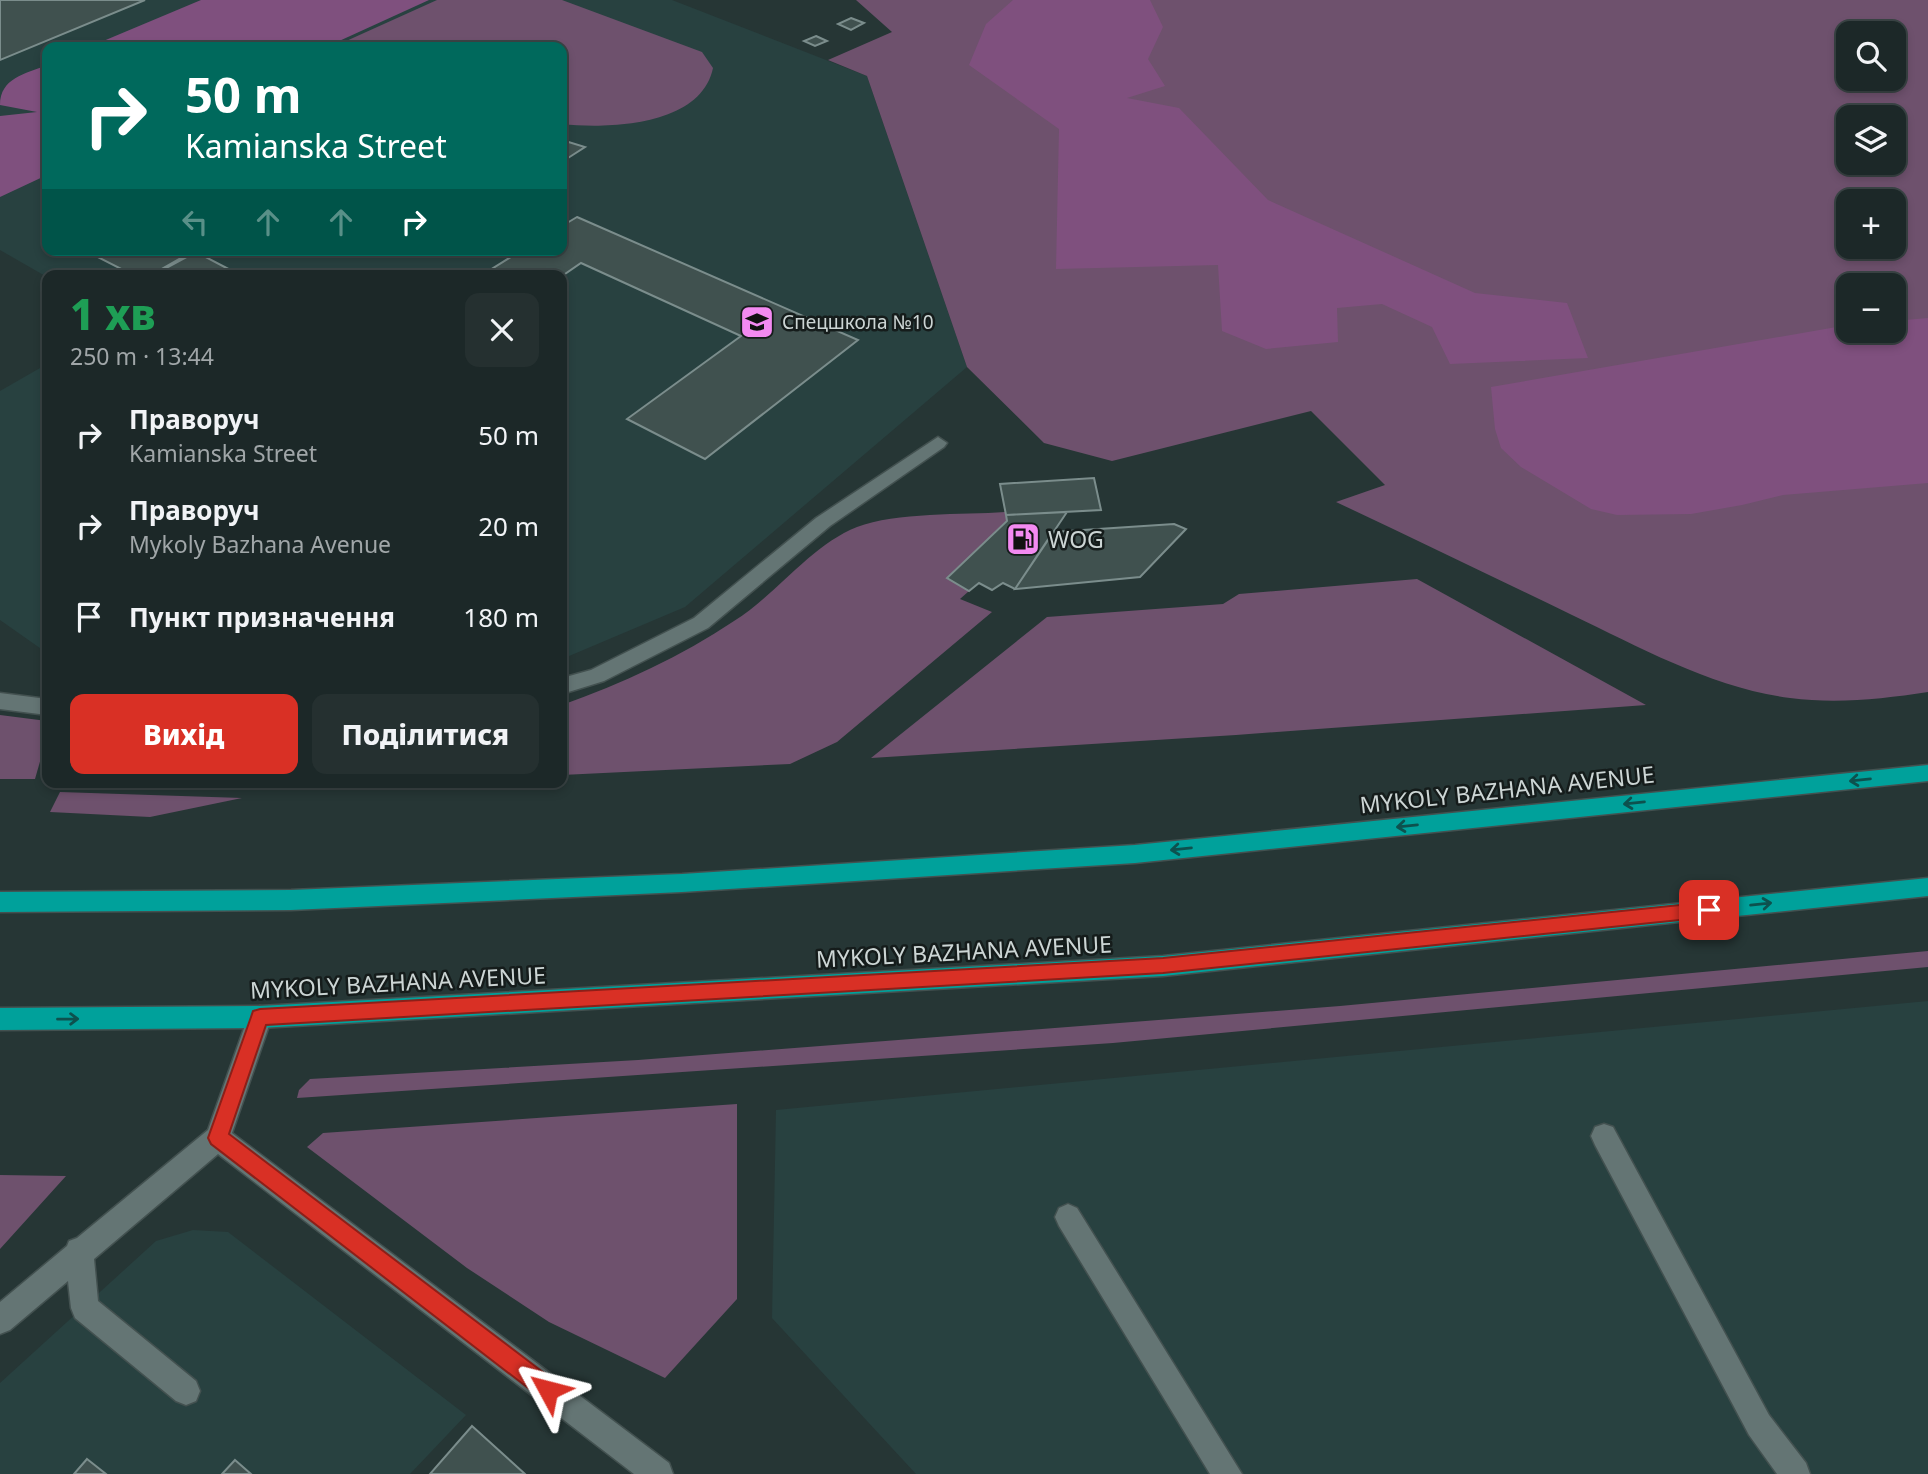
<!DOCTYPE html>
<html lang="uk">
<head>
<meta charset="utf-8">
<style>
	:root { --surface:#1c2828; --page:#253030; --text:#f1f3f6; --muted:#a0a6a8; --line:#3a4445; --accent:#d93025 }
	body { margin:0; font-family:"Noto Sans",sans-serif; background:var(--page); color:var(--text); height:100vh; display:flex; flex-direction:column; font-size:26px; white-space:nowrap }
	* { box-sizing:border-box; margin:0 }
	p { font-size:23px; color:var(--muted) }
	.icon { flex:none; width:38px; height:38px; fill:none; stroke:currentColor; stroke-width:2; stroke-linecap:round; stroke-linejoin:round }
	.map { position:relative; flex:1; overflow:hidden }
	.panel { position:absolute; left:42px; top:270px; width:525px; height:518px; display:flex; flex-direction:column; background:var(--surface); border-radius:14px; box-shadow:0 4px 10px #0003,0 0 0 2px var(--line) }
	.panel>* { flex:none }
	.banner { position:absolute; left:42px; top:42px; width:525px; height:214px; border-radius:14px; box-shadow:0 4px 10px #0003,0 0 0 2px var(--line); background:#00695c; color:#fff; overflow:hidden }
	.fabs { position:absolute; left:1836px; top:21px; display:grid; gap:14px }
	.fabs a { display:grid; place-items:center; width:70px; height:70px; border-radius:14px; background:var(--surface); box-shadow:0 4px 10px #0003,0 0 0 2px var(--line); font-size:35px }
	.pin { position:absolute; display:grid; place-items:center; width:60px; height:60px; color:#fff; margin:-30px; border-radius:14px; box-shadow:0 4px 10px #0006 }
	.me { position:absolute; width:77px; margin:-38px; rotate:308deg; stroke-linejoin:round; filter:drop-shadow(0 0 5px #0008) }
	.turn { display:flex; align-items:center; gap:24px; height:147px; padding:0 28px; font-size:32px }
	.turn .icon { width:91px; height:91px; stroke-width:2.5 }
	.turn b { display:block; font-size:49px; line-height:60px }
	.lanes { display:flex; align-items:center; height:66px; padding:0 28px; background:#0003; justify-content:center; gap:35px; direction:ltr }
	.lanes .off { opacity:.35 }
	.round { display:grid; place-items:center; flex:none; width:74px; height:74px; border-radius:14px; background:var(--page) }
	.headline { display:flex; align-items:center; justify-content:space-between; height:119px; padding:0 28px }
	h1 { font-size:42px; font-weight:800; line-height:52px; color:#1e9e55 }
	.button { display:flex; gap:14px; margin-top:auto; padding:14px 28px }
	.button a { flex:1; height:80px; border-radius:14px; background:var(--accent); color:#fff; font-size:28px; font-weight:800; line-height:80px; text-align:center }
	.button a+a { background:var(--page); color:var(--text) }
	ul { padding:0; list-style:none }
	li { display:flex; align-items:center; gap:21px; height:91px; padding:0 28px }
	li div { flex:1 }
	li b { display:block; font-size:26px }
	li em { font-style:normal }
	.map>svg:first-child { display:block }
	.built { fill:#284140; fill-rule:evenodd }
	.green { fill:#6e516d; fill-rule:evenodd }
	.forest { fill:#7f507e }
	.building { fill:#40514f; stroke:#7b8d8c; stroke-width:2 }
	.lines { fill:none; stroke-linecap:round; stroke-linejoin:round }
	.minor-casing { stroke:#435150; stroke-width:3 }
	.highway-casing { stroke:#435150; stroke-width:3 }
	.minor { fill:#647574; fill-rule:evenodd }
	.highway { fill:#00a19b; fill-rule:evenodd }
	.oneway { stroke:#0d514e }
	.route { fill:#d93025; stroke:#8d1f18; stroke-width:2 }
	.labels { text-anchor:middle; dominant-baseline:central; stroke-width:5; stroke-linejoin:round; paint-order:stroke }
	.far-poi-label { font-size:19px; fill:#ccd5d4; stroke:#151c1b; text-anchor:start }
	.poi-label { font-size:23px; fill:#ccd5d4; stroke:#151c1b; text-anchor:start }
	.street-label { font-size:23px; fill:#ccd5d4; stroke:#151c1b }
</style>
</head>
<body>
<div class="map">
<svg width="1928" height="1474" viewBox="0 0 1928 1474">
	<rect width="100%" height="100%" fill="#263635"/>
	<path class="built" d="M0,0H672L867,76L967,367L685,607L562,659V275H47V277L0,250ZM47,47H562V250H47Z
		M47,364V653L0,620V391Z
		M1928,1001V1474H916L772,1318L776,1110Z
		M193,1230L228,1232L466,1415L410,1474H0V1383L156,1241Z"/>
	<path class="green" d="M437,0H562L702,52L713,68C701,126 609,129 562,124V47H357L344,42Z
		M856,0H1928V692C1882,699 1837,704 1790,698C1713,688 1641,648 1572,615C1493,577 1415,539 1336,502L1385,485L1311,411L1112,461L1044,443L967,367L867,76L828,60L892,32ZM1848,33H1894V79H1848ZM1848,117H1894V163H1848ZM1848,201H1894V247H1848ZM1848,285H1894V331H1848Z
		M1005,512L1007,521L949,576L969,591L960,599L992,612L837,742L790,764L562,775V705C621,684 682,656 734,621C776,595 811,545 857,527C896,512 963,515 1005,512Z
		M1417,579L1646,705L1236,735L871,758L1047,617L1223,604L1239,594Z
		M0,715L47,721V737L35,779H0Z
		M63,782H414L272,789Z
		M60,792L242,798L150,817L50,812Z
		M1928,951V967L1113,1043L297,1098L299,1090L310,1079L638,1060L1340,1006Z
		M737,1104V1299L665,1378L549,1322L467,1268L307,1147L323,1133Z
		M0,1175L66,1176L0,1249Z"/>
	<path class="forest" d="M201,0H429L326,47H89Z
		M1013,0H1150L1163,27L1148,59L1165,86L1127,98L1179,108L1268,200L1475,293L1567,303L1588,358L1450,364L1432,327L1382,304L1337,308L1338,342L1266,349L1222,331L1218,265L1056,269L1059,129L969,65L986,24Z
		M47,65V175L0,197V116L37,112L0,105C0,78 25,74 47,65Z
		M1928,318V483L1783,495L1742,505L1691,514L1617,515L1591,509L1521,467L1501,448L1495,429L1491,387L1848,325V331H1894V321Z"/>
	<path class="building" d="M0,0H145L0,60Z
		M851,18L864,23L851,30L838,24Z
		M816,36L827,41L815,46L804,41Z
		M562,140L585,147L568,158L562,156Z
		M577,217L858,340L705,459L627,419L741,336L581,263L562,276L482,275L522,250H562V226Z
		M84,250H195L151,275H133Z
		M196,252L240,275H153Z
		M1094,478L1101,510L1006,515L1000,484Z
		M1067,512L1015,589L1003,583L992,590L979,583L969,591L947,578L1007,521L1006,515Z
		M1174,524L1186,529L1140,577L1015,589L1053,532Z
		M472,1426L525,1474H430Z
		M87,1459L106,1474H74Z
		M235,1460L251,1474H222Z"/>
	<g class="lines">
		<g class="minor-casing">
			<path id="minor" d="M938,437L947,443L944,447L830,526L708,628L604,681L562,694V678L591,670L694,618L816,518Z
				M0,693L47,699V715L0,709Z
				M260,1006L269,1009L272,1017L232,1133L669,1463L673,1474H634L218,1154L94,1259L98,1301L196,1381L200,1391L196,1401L186,1405L176,1401L75,1318L71,1308L68,1281L10,1330L0,1334V1302L67,1246L69,1241L77,1238L208,1130L248,1017L251,1009Z
				M1604,1124L1613,1127L1769,1415L1806,1463L1810,1474H1777L1749,1435L1595,1145L1591,1136L1595,1127Z
				M1068,1204L1077,1208L1242,1474H1210L1059,1226L1055,1217L1059,1208Z"/>
		</g>
		<g class="highway-casing">
			<path id="highway" d="M1928,765V781L1135,863L682,892L291,910L0,912V892L291,890L682,874L1135,845Z
				M1928,878V896L1163,976L260,1028L0,1030V1008L260,1006L1163,956Z"/>
		</g>
		<use href="#minor" class="minor"/>
		<use href="#highway" class="highway"/>
	</g>
	<defs><path id="oneway-shaft" d="M-6 0H5M1.5-3L5.5 0L1.5 3" fill="none" stroke-width="1.6" stroke-linecap="round" stroke-linejoin="round" transform="scale(1.75)"/></defs>
	<g class="oneway">
		<use href="#oneway-shaft" transform="translate(1860 780) rotate(174)"/>
		<use href="#oneway-shaft" transform="translate(1634 803) rotate(174)"/>
		<use href="#oneway-shaft" transform="translate(1407 826) rotate(174)"/>
		<use href="#oneway-shaft" transform="translate(1181 849) rotate(174)"/>
		<use href="#oneway-shaft" transform="translate(1761 904) rotate(-6)"/>
		<use href="#oneway-shaft" transform="translate(68 1019) rotate(-1)"/>
	</g>
	<path class="route" d="M1709,902L1716,904L1718,910L1716,915L1709,917L1163,973L266,1025L229,1134L556,1382L559,1390L556,1398L548,1401L541,1398L211,1144L208,1138L251,1017L253,1011L260,1009L1163,958Z"/>
	<defs>
		<g id="school-square" transform="scale(1.75)"><rect x="-9" y="-9" width="18" height="18" rx="4" fill="#f38af1" stroke="#151c1b"/><path d="M0-5L7-2L0 1L-7-2ZM-4 1L0 2.5L4 1V4Q0 6-4 4Z" fill="#111"/></g>
		<g id="fuel-square" transform="scale(1.75)"><rect x="-9" y="-9" width="18" height="18" rx="4" fill="#f38af1" stroke="#151c1b"/><path d="M-5.5-6h7V0h2V4h1.3V-2.5L3-4.5l.8-.8L6-3V5H2.5V1h-1V6h-7ZM-4.2-4.7v3.2H.2V-4.7Z" fill="#111"/></g>
	</defs>
	<g fill-rule="evenodd">
		<use href="#school-square" x="757" y="322"/>
		<use href="#fuel-square" x="1023" y="539"/>
	</g>
	<g class="labels">
		<g class="far-poi-label">
			<text x="782" y="322">Спецшкола №10</text>
		</g>
		<g class="poi-label">
			<text x="1048" y="539">WOG</text>
		</g>
		<g class="street-label">
			<text transform="translate(1507 789) rotate(-6)">MYKOLY BAZHANA AVENUE</text>
			<text transform="translate(964 951) rotate(-3)">MYKOLY BAZHANA AVENUE</text>
			<text transform="translate(398 982) rotate(-3)">MYKOLY BAZHANA AVENUE</text>
		</g>
	</g>
</svg>
<div class="fabs">
<a><svg class="icon" aria-label="search" viewBox="0 0 24 24"><circle cx="10" cy="10" r="6"/><path d="M15 15l6 6"/></svg></a>
<a><svg class="icon" aria-label="layers" viewBox="0 0 24 24"><path d="M12 4l9 5-9 5-9-5zM3 14l9 5 9-5"/></svg></a>
<a>+</a>
<a>−</a>
</div>
<div class="pin" style="left:1709px;top:910px;background:#d93025"><svg class="icon" aria-label="arrive" viewBox="0 0 24 24"><path d="M6 21V4h12l-3 4 3 4H6"/></svg></div>
<svg class="me" style="left:548px;top:1390px" viewBox="-20 -20 40 40"><path d="M0-17L14 15 0 8-14 15z" fill="#d93025" stroke="#fff" stroke-width="4"/></svg>
<div class="banner">
<div class="turn"><svg class="icon" aria-label="right" viewBox="0 0 24 24"><path d="M7 20v-9h11M14 6l5 5-5 5"/></svg><div><b>50 m</b>Kamianska Street</div></div>
<div class="lanes"><svg class="icon off" aria-label="left" viewBox="0 0 24 24"><path d="M17 20v-9H6M10 6l-5 5 5 5"/></svg><svg class="icon off" aria-label="ahead" viewBox="0 0 24 24"><path d="M12 20V5M6 11l6-6 6 6"/></svg><svg class="icon off" aria-label="ahead" viewBox="0 0 24 24"><path d="M12 20V5M6 11l6-6 6 6"/></svg><svg class="icon" aria-label="right" viewBox="0 0 24 24"><path d="M7 20v-9h11M14 6l5 5-5 5"/></svg></div>
</div>
<section class="panel">
<div class="headline"><div><h1>1 хв</h1><p>250 m · 13:44</p></div><a class="round"><svg class="icon" aria-label="close" viewBox="0 0 24 24"><path d="M6 6l12 12M18 6L6 18"/></svg></a></div>
<ul>
<li><svg class="icon" aria-label="right" viewBox="0 0 24 24"><path d="M7 20v-9h11M14 6l5 5-5 5"/></svg><div><b>Праворуч</b><p>Kamianska Street</p></div><em>50 m</em></li>
<li><svg class="icon" aria-label="right" viewBox="0 0 24 24"><path d="M7 20v-9h11M14 6l5 5-5 5"/></svg><div><b>Праворуч</b><p>Mykoly Bazhana Avenue</p></div><em>20 m</em></li>
<li><svg class="icon" aria-label="arrive" viewBox="0 0 24 24"><path d="M6 21V4h12l-3 4 3 4H6"/></svg><div><b>Пункт призначення</b></div><em>180 m</em></li>
</ul>
<div class="button"><a>Вихід</a><a>Поділитися</a></div>
</section>
</div>
</body>
</html>
